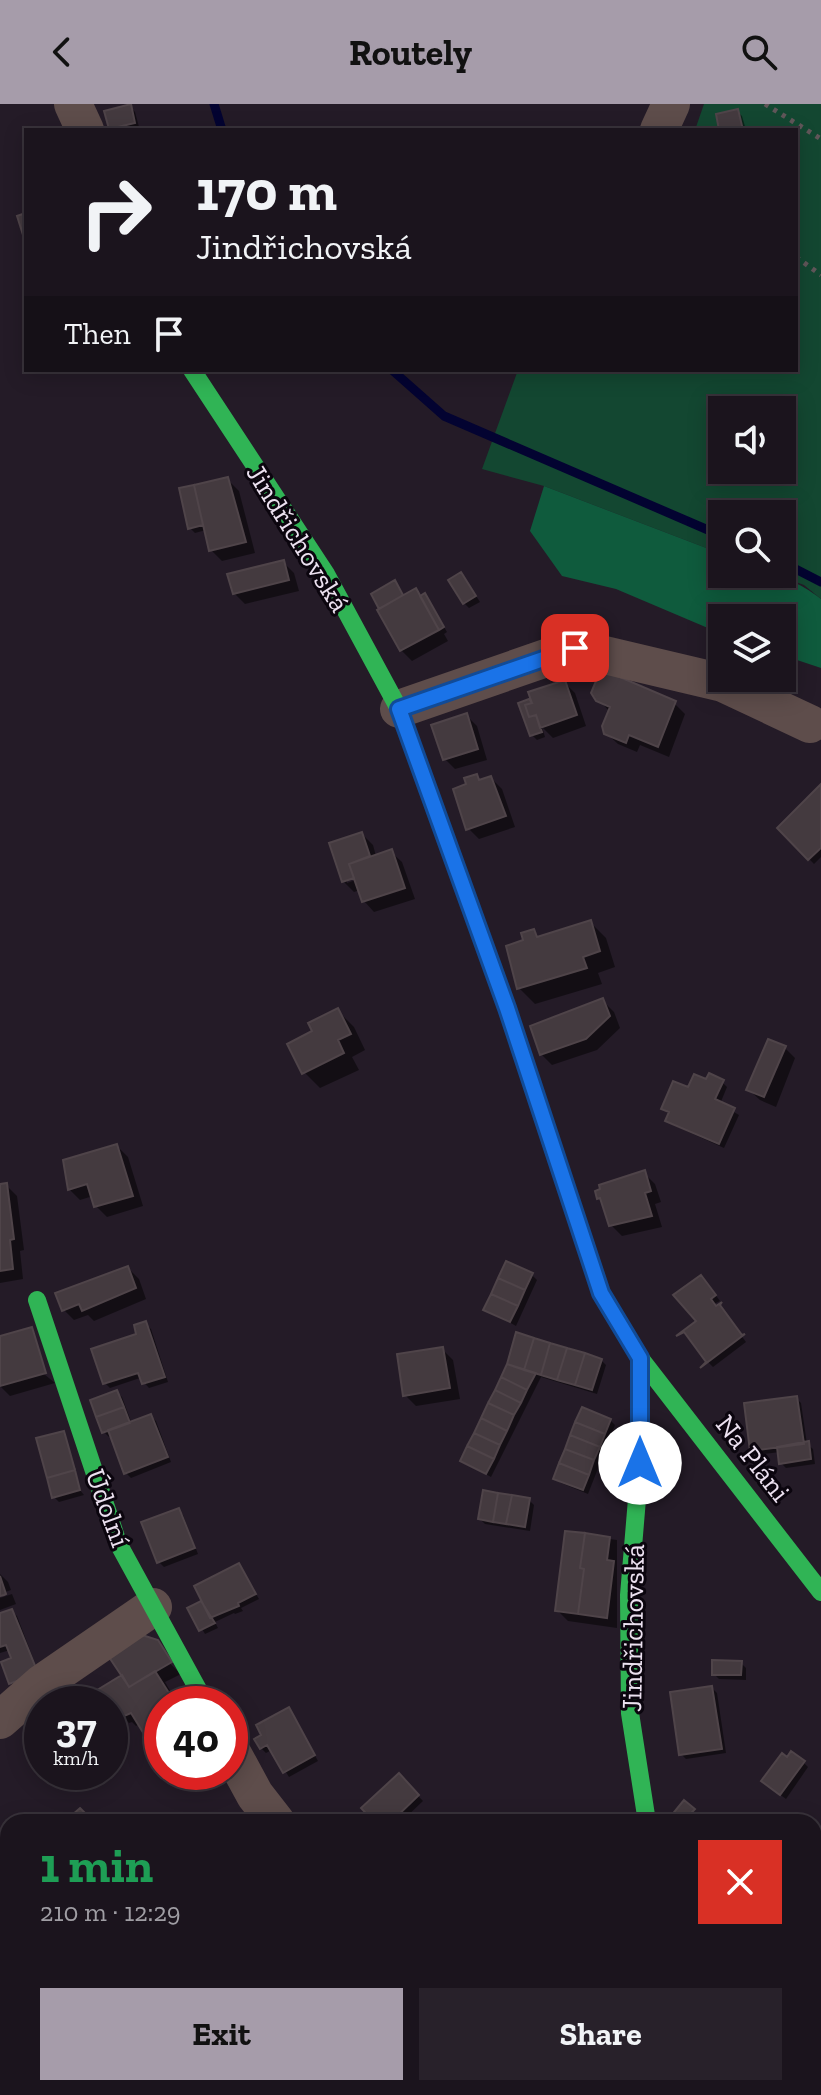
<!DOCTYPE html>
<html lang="en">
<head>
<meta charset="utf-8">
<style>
	:root { --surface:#1b141d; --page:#28212a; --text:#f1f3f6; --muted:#a09ea4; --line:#39333b; --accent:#a69caa }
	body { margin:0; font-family:"Zilla Slab",serif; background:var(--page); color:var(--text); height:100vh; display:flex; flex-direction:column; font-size:30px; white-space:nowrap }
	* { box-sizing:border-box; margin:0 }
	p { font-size:26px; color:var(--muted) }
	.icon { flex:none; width:44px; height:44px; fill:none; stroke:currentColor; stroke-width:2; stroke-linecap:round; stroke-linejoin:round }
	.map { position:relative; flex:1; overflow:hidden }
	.drawer { position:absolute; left:0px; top:1710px; width:822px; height:282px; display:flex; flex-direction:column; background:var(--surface); border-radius:24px 24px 0 0; box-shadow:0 4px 20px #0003,0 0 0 2px var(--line) }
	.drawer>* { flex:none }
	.hud { position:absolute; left:24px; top:24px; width:774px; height:244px; border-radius:0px; box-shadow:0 4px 20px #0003,0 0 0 2px var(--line); background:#1b141d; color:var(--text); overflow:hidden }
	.fabs { position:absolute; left:708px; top:292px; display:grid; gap:16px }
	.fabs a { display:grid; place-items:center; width:88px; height:88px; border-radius:0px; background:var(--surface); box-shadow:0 4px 20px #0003,0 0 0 2px var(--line); font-size:40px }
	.speed { position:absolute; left:24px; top:1582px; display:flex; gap:16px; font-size:40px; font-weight:700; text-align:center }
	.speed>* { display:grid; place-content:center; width:104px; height:104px; border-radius:50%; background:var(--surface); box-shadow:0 4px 20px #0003,0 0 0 2px var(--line); line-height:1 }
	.speed small { font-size:20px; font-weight:400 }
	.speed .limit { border:12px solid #d22; background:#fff; color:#111 }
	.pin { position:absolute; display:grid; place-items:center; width:68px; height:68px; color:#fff; margin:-34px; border-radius:16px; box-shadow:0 4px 12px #0006 }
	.me { position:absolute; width:88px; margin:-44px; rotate:0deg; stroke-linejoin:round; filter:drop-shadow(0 0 6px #0008) }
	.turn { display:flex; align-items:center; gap:28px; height:168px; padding:0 40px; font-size:36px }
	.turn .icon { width:104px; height:104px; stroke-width:2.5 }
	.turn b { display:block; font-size:56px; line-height:68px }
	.then { display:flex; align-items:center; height:76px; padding:0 40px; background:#0003; gap:16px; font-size:30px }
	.round { display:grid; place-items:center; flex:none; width:84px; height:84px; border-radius:0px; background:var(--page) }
	.head { display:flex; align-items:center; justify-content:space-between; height:136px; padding:0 40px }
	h1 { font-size:48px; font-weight:800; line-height:60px; color:#1e9e55 }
	.button { display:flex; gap:16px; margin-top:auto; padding:16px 40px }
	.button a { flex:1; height:92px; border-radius:0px; background:var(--accent); color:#111; font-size:32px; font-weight:800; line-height:92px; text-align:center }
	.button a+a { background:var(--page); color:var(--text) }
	header { display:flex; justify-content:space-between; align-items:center; height:104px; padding:0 40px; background:var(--accent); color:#111; font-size:36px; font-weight:800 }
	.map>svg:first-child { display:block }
	.green { fill:#134731; fill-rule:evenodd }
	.forest { fill:#0f5b3d }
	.shadow { fill:#0007; fill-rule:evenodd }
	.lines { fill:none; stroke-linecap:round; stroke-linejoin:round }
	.stream { stroke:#030331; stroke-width:9 }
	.building { fill:#443a3f; stroke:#4f4449; stroke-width:2 }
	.path { stroke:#605659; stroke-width:5; stroke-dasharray:4 6; stroke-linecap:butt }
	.street { stroke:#5e4d4b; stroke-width:38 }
	.fast { stroke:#30b455; stroke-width:18 }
	.slow { stroke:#ff9f0a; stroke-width:18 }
	.route-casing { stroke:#114b97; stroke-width:20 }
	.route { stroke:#1a73e8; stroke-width:14 }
	.labels { text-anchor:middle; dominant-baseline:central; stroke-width:6; stroke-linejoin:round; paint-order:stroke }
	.street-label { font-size:28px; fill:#ece1f0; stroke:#0b050e }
</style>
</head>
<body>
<header><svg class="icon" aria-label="back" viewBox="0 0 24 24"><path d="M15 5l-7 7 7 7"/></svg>Routely<svg class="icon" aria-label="search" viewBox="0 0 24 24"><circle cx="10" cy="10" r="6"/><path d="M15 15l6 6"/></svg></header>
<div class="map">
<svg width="821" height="1991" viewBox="0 0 821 1991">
	<rect width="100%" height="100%" fill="#241b27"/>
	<path class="green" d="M704,0H821V495L804,481L774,470H782V410H722V450L544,382L482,365L518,266H796V26H695ZM722,306H782V366H722Z"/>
	<path class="forest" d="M544,382L722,450V470C765,470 785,467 821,495V564L782,551V514H722V530L616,485L562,472L530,427Z"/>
	<path class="shadow" d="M130,2L135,8L139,23L112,26L111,24Z
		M737,7L742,12L746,26H721Z
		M796,42L800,46V67H796Z
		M228,376L239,387L255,449L222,457L211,446L206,426L195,429L190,424L181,386Z
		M283,458L294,469L299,487L245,500L234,489Z
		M466,476L480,498L469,504L464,499Z
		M395,479L405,493L416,487L422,493L425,491L447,528L444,530L448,537L412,557L401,546L379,507Z
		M564,578L575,589L586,622L553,634L542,623L545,633L537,636L532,631L535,604Z
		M598,595L674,599L685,610L669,653L640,641L637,648L618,640L606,629L610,608Z
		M466,611L477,622L487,656L455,665L444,654Z
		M476,672L481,677L491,674L502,685L515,723L479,735L468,724V682Z
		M821,683V753L814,760L779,724Z
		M362,730L373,741L376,752L391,748L402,758L415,795L374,808L364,797L360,786L354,788L343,777L331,740ZM364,773L347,779V774Z
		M590,818L606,834L615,863L598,869L602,880L535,900L519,884L525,838L534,827L540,834Z
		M603,897L614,908L620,924L597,946L552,961L541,950Z
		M337,906L354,923L365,946L352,953L359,966L320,984L304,968L315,928Z
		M785,944L795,954L776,1003L760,996L749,986Z
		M707,978H722L727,983L720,1000L739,1011L724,1044L673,1021L668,1016L670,1010L663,1004Z
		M117,1042L128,1053L143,1102L107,1113L96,1102L93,1092L80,1096L69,1085Z
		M644,1069L655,1080L661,1098L655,1100L662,1123L622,1132L611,1121L603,1098L599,1094Z
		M6,1081L17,1092L24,1146L20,1147L23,1175L0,1179V1082Z
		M128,1164L139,1175L146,1195L94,1217L88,1211L74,1216L63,1205Z
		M532,1171L537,1176L516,1222L486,1205Z
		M706,1178L720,1197L714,1200L724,1208L746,1238L713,1263L708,1258L699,1217Z
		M146,1220L151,1225L168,1278L149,1284L140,1274L110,1284L105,1279Z
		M0,1234L55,1279L10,1292L0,1282Z
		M442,1245L453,1256L460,1295L416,1302L405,1291Z
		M601,1256L606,1261L597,1290L541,1273L491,1373L462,1357L509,1261Z
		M117,1288L122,1293L132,1320L151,1312L156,1317L171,1358L131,1374L126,1369L112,1331L109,1333L104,1328Z
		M796,1294L801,1299L807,1340L813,1345L815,1360L786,1364L781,1359L780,1348L757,1351L752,1346Z
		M610,1316L615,1321L588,1390L561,1379L555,1374Z
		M39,1336L84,1391L59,1398L54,1393Z
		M529,1396L534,1401L530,1427L485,1420L480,1415Z
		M178,1406L183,1411L198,1450L164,1463L159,1458Z
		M567,1429L617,1436V1524L568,1517L557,1506Z
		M239,1461L259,1495L241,1504L243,1507L235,1510L234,1509L215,1518L218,1524L205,1530L190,1505L204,1498Z
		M0,1470L8,1478L11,1486L0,1490Z
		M12,1490L16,1500L0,1506V1494Z
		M12,1507L17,1512L41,1575L16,1584L11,1578L13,1556L10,1546L0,1549V1511Z
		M142,1533L181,1570L165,1578L178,1600H162V1636L156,1639L140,1620L136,1622L132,1618L129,1619L119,1609L110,1614V1600H97L92,1591L125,1571Z
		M741,1559L746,1564V1576L719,1575L714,1570Z
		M712,1584L717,1589L726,1649L686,1655L681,1650Z
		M289,1605L318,1657L289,1673L272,1646L266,1649L261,1644Z
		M803,1658L808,1663L786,1695L768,1682Z
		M399,1672L423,1697L401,1718H377Z
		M685,1699L698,1712L693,1718H669Z"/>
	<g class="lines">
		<path class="stream" d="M214,0L222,26
			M392,266L444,312L722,432
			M782,458L821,478"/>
	</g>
	<path class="building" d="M131,0L135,19L109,25L104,7Z
		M738,5L743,26H719L716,10Z
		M26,109V130L23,131L17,112Z
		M228,373L246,438L209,447L194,381Z
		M194,381L203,421L188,425L179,384Z
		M284,456L289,476L233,490L227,470Z
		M461,468L476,492L463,500L448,476Z
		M395,476L403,491L379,505L371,490Z
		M416,484L439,526L400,547L377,506Z
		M425,489L444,523L439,526L420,492Z
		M601,565L676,597L658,643L629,631L626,639L604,630L602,622L610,603L596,597L591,589Z
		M565,576L577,611L540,624L536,611L529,613L525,601L532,599L528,588Z
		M529,595L532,599L525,601L529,613L536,611L542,628L530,632L518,599Z
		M467,609L478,645L443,656L431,621Z
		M477,670L479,676L491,672L506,712L466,726L453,685L466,680L464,674Z
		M821,680V744L808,756L777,724Z
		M362,728L370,752L349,760L354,774L342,778L329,739Z
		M392,745L405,784L362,798L349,760Z
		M591,816L600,847L583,853L587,864L517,885L506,842L523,836L521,829L534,825L537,833Z
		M603,894L610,912L586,935L540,951L530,922Z
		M338,904L351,930L338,936L344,949L302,970L287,940L312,927L308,919Z
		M768,935L786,942L764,993L746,986Z
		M709,969L724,976L715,995L735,1004L719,1040L665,1017L669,1008L661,1005L673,977L688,983L694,970L706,975Z
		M117,1040L133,1092L94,1103L87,1080L68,1086L63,1056Z
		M645,1066L651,1087L645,1089L652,1112L609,1122L600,1094L597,1095L595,1087L600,1085L599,1081Z
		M7,1079L14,1135L10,1136L13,1165L0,1167V1080Z
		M506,1157L533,1169L525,1186L498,1174Z
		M128,1162L136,1184L82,1207L79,1200L62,1207L55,1189Z
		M701,1171L716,1191L711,1195L716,1202L722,1198L720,1201L742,1231L745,1230L700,1264L706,1258L684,1228L676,1232L696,1217L673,1191Z
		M498,1174L525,1186L518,1202L491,1190Z
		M491,1190L518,1202L510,1218L483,1206Z
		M146,1217L165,1273L142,1280L138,1269L103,1280L91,1245L136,1230L134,1221Z
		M32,1223L46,1269L0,1282V1232Z
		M516,1228L534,1234L524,1266L507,1260Z
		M534,1234L550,1239L541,1271L524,1266Z
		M550,1239L567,1244L557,1276L541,1271Z
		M443,1243L450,1284L403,1292L397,1250Z
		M567,1244L585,1249L575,1281L557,1276Z
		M585,1249L602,1255L592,1286L575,1281Z
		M507,1260L536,1269L527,1286L501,1273Z
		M501,1273L527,1286L521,1299L495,1286Z
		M117,1286L124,1303L96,1313L90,1296Z
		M495,1286L521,1299L514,1311L488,1299Z
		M797,1292L804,1340L750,1347L744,1299Z
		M488,1299L514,1311L507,1327L481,1314Z
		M124,1303L130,1319L102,1329L96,1313Z
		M582,1303L611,1315L605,1330L575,1318Z
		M151,1310L168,1353L124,1370L108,1326Z
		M481,1314L507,1327L500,1341L474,1329Z
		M575,1318L605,1330L600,1343L570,1331Z
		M64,1327L75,1366L47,1374L36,1334Z
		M474,1329L500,1341L494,1355L467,1342Z
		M570,1331L600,1343L594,1356L565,1345Z
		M809,1337L811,1355L779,1360L777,1343Z
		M467,1342L494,1355L486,1370L460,1357Z
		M565,1345L594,1356L589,1371L559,1359Z
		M559,1359L589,1371L583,1386L553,1375Z
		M75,1366L80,1386L52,1394L47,1374Z
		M483,1386L498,1389L493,1418L478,1415Z
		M498,1389L512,1391L506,1420L493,1418Z
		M512,1391L530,1394L525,1423L506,1420Z
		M179,1404L195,1444L157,1459L141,1418Z
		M565,1427L585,1429L580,1464L584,1465L578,1510L555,1507Z
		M585,1429L610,1433L607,1456L614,1457L607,1514L578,1510L584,1465L580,1464Z
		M239,1459L256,1490L238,1499L239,1502L210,1514L194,1482Z
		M0,1472L6,1490L4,1491L0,1492Z
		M201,1497L215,1519L199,1527L187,1504Z
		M12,1505L38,1569L9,1580L1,1558L11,1554L6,1541L0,1543V1509Z
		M142,1531L158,1536L172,1558L129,1583L109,1553Z
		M712,1556L742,1557L741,1571H712Z
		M155,1567L176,1600H162V1618L144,1630L131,1609L124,1612L121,1607L117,1609L110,1597L95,1600L89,1591L122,1571L129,1583Z
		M712,1582L722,1645L679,1651L670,1588Z
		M289,1603L315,1651L283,1669L267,1641L260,1645L254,1635L261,1631L256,1621Z
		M791,1647L805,1657L780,1691L761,1677L782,1649L787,1653Z
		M399,1669L419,1691L391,1718H374L361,1704Z
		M684,1696L695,1705L683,1718H666Z
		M80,1704L89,1713L84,1718H64Z
		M32,1984H55L70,1988L69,1991H30Z
		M261,1984H275L283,1991H254Z
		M414,1984H465L472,1991H420Z
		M603,1984H649L650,1991H597Z"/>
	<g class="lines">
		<path class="path" d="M765,0L821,35
			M796,153L821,171"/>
		<path class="street" d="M73,0L85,26
			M659,26L671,0
			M399,605L575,544L723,579L810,620
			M0,1616L41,1580L153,1503
			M230,1645L255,1691L276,1718
			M0,1787L8,1795
			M151,1984L156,1991
			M536,1984L544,1991
			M673,1991V1984"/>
		<path class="fast" d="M192,266L326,470L399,605L429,688
			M539,1002L601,1189L640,1254L821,1488
			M37,1196L118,1439L206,1600
			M640,1254V1359L629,1491L630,1609L647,1718"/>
		<path class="slow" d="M429,688L507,904L539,1002"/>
	</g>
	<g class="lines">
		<g class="route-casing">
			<path id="route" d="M575,544L399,605L507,904L601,1189L640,1254V1359"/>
		</g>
		<use href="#route" class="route"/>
	</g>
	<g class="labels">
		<g class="street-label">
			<text transform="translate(298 434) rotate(58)">Jindřichovská</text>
			<text transform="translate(753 1354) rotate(52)">Na Pláni</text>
			<text transform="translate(108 1404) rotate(70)">Údolní</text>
			<text transform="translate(633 1524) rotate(-89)">Jindřichovská</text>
		</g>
	</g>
</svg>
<div class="fabs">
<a><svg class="icon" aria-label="sound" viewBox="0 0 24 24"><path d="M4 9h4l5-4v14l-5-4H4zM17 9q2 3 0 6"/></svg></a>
<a><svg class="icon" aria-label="search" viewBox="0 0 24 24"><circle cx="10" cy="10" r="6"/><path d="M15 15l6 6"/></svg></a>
<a><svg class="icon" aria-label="layers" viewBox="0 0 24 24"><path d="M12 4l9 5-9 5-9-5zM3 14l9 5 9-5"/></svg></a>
</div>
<div class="speed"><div>37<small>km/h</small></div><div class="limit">40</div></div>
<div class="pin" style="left:575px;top:544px;background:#d93025"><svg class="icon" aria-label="arrive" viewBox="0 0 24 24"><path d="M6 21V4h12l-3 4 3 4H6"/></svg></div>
<svg class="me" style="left:640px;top:1359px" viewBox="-20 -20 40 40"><circle r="19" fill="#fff"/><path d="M0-13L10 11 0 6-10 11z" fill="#1a73e8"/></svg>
<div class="hud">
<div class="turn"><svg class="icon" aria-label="right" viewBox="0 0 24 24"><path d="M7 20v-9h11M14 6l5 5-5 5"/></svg><div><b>170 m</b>Jindřichovská</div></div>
<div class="then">Then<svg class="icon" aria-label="arrive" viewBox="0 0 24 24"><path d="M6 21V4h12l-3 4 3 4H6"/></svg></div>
</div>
<section class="drawer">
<div class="head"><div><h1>1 min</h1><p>210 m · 12:29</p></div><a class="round" style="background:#d93025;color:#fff"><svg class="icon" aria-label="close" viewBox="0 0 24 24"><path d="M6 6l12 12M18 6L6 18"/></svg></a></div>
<div class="button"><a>Exit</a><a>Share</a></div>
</section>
</div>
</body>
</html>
